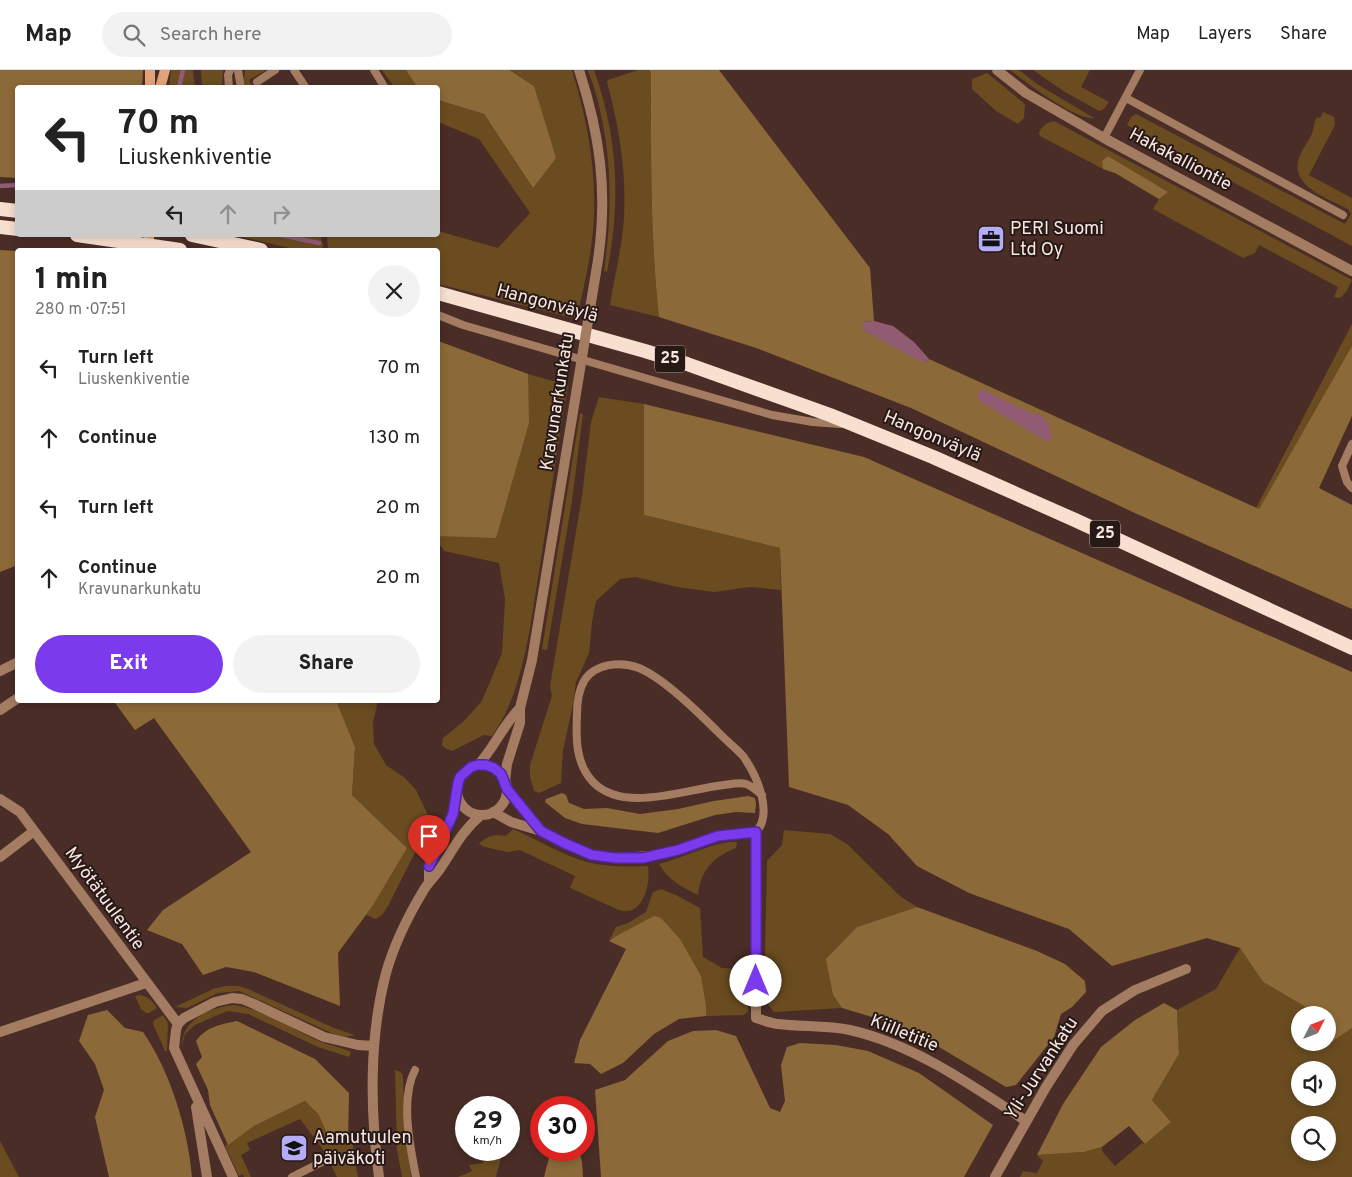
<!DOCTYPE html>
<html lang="en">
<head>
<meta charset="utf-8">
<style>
	:root { --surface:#fff; --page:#f2f2f2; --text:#222; --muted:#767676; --line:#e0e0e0; --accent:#7c3aed }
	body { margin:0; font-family:Overpass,sans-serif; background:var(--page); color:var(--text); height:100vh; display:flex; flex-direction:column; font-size:19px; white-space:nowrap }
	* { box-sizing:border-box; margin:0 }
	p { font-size:16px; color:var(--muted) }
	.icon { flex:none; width:28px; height:28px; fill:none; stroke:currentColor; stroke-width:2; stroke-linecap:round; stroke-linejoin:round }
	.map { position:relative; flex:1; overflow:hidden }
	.details { position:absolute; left:15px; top:178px; width:425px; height:455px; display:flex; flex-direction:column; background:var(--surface); border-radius:5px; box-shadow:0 2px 8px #0003 }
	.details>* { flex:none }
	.banner { position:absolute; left:15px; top:15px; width:425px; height:152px; border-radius:5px; box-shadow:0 2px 8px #0003; background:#fff; color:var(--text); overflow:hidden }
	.needle { width:32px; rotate:48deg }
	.fabs { position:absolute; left:1291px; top:936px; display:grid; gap:10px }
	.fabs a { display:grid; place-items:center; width:45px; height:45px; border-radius:50%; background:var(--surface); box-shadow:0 2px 8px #0003; font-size:25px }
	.speed { position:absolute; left:455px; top:1026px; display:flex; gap:10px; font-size:25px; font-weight:700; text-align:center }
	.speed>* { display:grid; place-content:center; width:65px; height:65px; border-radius:50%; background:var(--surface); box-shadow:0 2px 8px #0003; line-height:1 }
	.speed small { font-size:12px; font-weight:400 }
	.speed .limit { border:8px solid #d22; background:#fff; color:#111 }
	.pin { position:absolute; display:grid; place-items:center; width:42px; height:42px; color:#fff; margin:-51px -21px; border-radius:50% 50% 50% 0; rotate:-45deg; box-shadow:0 0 5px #0007 }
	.pin .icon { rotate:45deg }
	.me { position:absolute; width:55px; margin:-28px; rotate:0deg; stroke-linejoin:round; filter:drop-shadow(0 0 4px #0008) }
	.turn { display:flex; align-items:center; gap:18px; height:105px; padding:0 20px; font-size:22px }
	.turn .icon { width:65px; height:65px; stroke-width:2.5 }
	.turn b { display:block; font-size:35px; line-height:42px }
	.lanes { display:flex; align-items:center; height:48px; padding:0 20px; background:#0003; justify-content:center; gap:25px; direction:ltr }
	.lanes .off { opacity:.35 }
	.round { display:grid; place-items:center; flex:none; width:52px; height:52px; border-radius:26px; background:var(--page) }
	.summary { display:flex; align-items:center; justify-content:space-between; height:85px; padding:0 20px }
	h1 { font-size:30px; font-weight:800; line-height:38px }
	.button { display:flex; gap:10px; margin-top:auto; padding:10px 20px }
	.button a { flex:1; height:58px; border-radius:30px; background:var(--accent); color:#fff; font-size:20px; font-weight:800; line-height:58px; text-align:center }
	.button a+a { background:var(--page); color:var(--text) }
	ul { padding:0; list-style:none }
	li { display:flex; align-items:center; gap:15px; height:70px; padding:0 20px }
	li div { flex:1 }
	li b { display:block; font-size:19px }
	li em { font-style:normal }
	header { display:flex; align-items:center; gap:30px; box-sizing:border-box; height:70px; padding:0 25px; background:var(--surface); border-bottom:1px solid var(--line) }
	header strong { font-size:24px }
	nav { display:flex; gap:28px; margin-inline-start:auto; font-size:18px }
	.search { width:350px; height:45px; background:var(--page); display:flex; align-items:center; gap:12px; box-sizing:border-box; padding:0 18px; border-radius:28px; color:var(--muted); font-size:19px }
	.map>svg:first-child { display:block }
	.green { fill:#6a4c20; fill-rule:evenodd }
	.forest { fill:#8c6938 }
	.water { fill:#925b74 }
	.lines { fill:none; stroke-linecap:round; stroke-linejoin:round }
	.stream { stroke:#925b74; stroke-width:4.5 }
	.service { stroke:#a47c62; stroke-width:8 }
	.minor { stroke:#a47c62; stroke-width:10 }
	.tertiary { stroke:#a47c62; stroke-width:10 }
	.secondary { stroke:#e3a279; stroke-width:10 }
	.trunk { stroke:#f8e0d0; stroke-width:14 }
	.tertiary-bridge { stroke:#a47c62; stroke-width:10 }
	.route-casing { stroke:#51269a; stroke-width:12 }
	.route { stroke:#7c3aed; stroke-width:9 }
	.labels { text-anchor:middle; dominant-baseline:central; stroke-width:4; stroke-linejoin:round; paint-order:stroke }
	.shield { fill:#261916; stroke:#baa9a5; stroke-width:1 }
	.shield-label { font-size:16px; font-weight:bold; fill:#fae7e2 }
	.street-label { font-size:18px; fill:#fae7e2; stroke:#261916 }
	.poi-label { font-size:18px; fill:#fae7e2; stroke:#261916; text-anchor:start }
</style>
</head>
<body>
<header>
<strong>Map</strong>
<div class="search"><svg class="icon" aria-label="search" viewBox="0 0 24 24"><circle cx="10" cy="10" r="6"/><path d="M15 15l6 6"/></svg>Search here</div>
<nav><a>Map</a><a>Layers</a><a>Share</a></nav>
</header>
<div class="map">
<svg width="1352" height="1107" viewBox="0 0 1352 1107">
	<rect width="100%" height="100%" fill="#4a2d26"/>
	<path class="green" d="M171,0H193L195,17H169Z
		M201,0H223L222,17H202Z
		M245,0H266L249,10L253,17L246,18L244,11Z
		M382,0H406L417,17H394Z
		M511,0H572C589,56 599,112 592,170C589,197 582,223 577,249L438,214V180H328L327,165H438V161L498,178L530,143L479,69L438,52V30L484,44L533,118L534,16Z
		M588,0H594C618,67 621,132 607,202L604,201C614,133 612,65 588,0Z
		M638,0H649L651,3C651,84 650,166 659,247L610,235C614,210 620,185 623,160C628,110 620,60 607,12L608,10Z
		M1010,0H1019L1037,14L1094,48C1076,51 1026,12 1010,0Z
		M1033,0H1090L1081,17L1109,32L1104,39L1099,41L1065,22Z
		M987,3L1025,34L1024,48L1018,54L996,41L972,19V9Z
		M1323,42L1334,47L1335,55L1309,105L1352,128V176L1127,55L1131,47L1136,44L1345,154L1351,144L1348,139C1327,128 1287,116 1300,85C1303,77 1310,70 1313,61C1314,56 1314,52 1317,47L1320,48Z
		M1054,51L1352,210L1346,222L1340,228L1334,227L1338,217L1259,175L1255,183L1243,188L1153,139L1159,129L1167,122L1108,86L1102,91L1103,99L1040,66L1039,63C1042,55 1047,53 1054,51Z
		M234,165H320L323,175L322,180H297Z
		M1352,254V276L1348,285L1259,439L1256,438Z
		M438,271L528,304L568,315C557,376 549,440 539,502C530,556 524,621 492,666L484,665L452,681L445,678L442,675L443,668L464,651L482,631L502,583L505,529L499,493L444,481L438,472Z
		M599,327L644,334V445L780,478L781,520L750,517L714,522L677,517L636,507L620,509L596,531L592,552L589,583L576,612L573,634L563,681L561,713L539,723L534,721L530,707V695L552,626L550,616L582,426L591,352Z
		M580,343L583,344L572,431L547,580L542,579Z
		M113,630H216L407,778L352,725L355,677L336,630H378L373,653L374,674L386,695L405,708L416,720L429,747L428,757L388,836L382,845L376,849L366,845L337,883L251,782L154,648L135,660Z
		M513,759C537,769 561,785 587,792C607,797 628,797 648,796C651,814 643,848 619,840L570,818L575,806L520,780L508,782L485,777L479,774C487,766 494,764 506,766Z
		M784,760L830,764L847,774L900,826L917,837L857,857L833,925L842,938L774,942L764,929L767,791L782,775Z
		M729,772H737L736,778C713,787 701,800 698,825C682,817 668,810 659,794C683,788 704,776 729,772Z
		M661,819L676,825L700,838L703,887L722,898L739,899L747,911L748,941L744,945L706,946V936L635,857L618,865L609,871L616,857L628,853L646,842L653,822Z
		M1240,878L1263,912L1314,942V945H1300V972H1328V969L1332,972L1352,958V1107H1020L1023,1101L1037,1103L1043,1091L1037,1085L1084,1082L1102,1077V1081L1115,1096L1142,1073L1145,1074L1171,1052L1152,1030L1179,984L1177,940L1216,919ZM1300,1000H1328V1028H1300ZM1300,1055H1328V1082H1300Z
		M225,916H239L248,919L334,958L355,965L345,967L336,965L239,921L218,923L187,938L175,937L213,919Z
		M140,925C149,927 152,931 157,938L149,943H146L141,939L135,926Z
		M234,935C265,939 293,960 321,972C331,976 342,977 351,982L349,987L318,977L248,944L228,941L213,947L195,955L185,964L182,975C182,949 212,937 234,935Z
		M163,945L168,953L167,981H165L153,954L154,950Z
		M395,1000L401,1002L403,1006L405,1056L411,1107H402L397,1080Z
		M305,1031L348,1074H353L354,1084L353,1087L327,1089L322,1078L300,1049L247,1073L250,1080L241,1085L251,1107H244L243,1104L239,1106L225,1076L254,1056Z
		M0,1071L19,1107H0Z
		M487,1080H503L496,1107H458L472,1101L469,1095L483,1093Z
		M329,1091H353L355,1093L358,1107H337Z"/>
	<path class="forest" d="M0,0H143L142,17L18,18L17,108L0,107Z
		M406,0H510L534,16L556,88L533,118L484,44L438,30V18L417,17Z
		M649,0H719L870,198L874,251L863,252V260L926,292L929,289L1259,439L1352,276V346L1319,418L1352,435V539L1137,444L911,338L756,278L659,247C650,166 651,84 651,3Z
		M1108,86L1168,122L1159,129L1115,103L1103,99L1102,91Z
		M0,180L17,181L18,495L0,502Z
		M438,271L528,304L529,353L496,468L438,466Z
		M644,334L864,387L1352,602V958L1332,972L1328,969V945H1314V942L1263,912L1240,878L1207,868L1112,896L1069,859L969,823L917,796L888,764L848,735L789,717L780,478L644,445Z
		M113,630H336L355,677L352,725L407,778L373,835L338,883L340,936L254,902L226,897L203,905L182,874L147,860L163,840L251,782L154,648L135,660Z
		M562,723L566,725L569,733L584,739L607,738L640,744L678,739L714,731L748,726L755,728L756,734L755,743L736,742L715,745L658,763L582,754L565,748L545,732L546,729Z
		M917,837L1037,881L1065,894L1085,911L1086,922L1072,937L1061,944L1054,967L1016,1015L1006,1017L934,974L882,950L842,938L833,925L826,889L857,857Z
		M654,846L661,848L680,869L701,906L706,936V946L679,949L654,964L623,993L601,1004L590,994L574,993L580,970L626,879L609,871L618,865Z
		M1164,933L1177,940L1179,984L1152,1030L1171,1052L1145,1074L1129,1056L1102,1077L1084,1082L1037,1085L1063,1034L1101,977L1135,950Z
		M107,940L125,958L143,962C170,1001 188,1059 192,1107H109L95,1047L104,1020L95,994L79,971L88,945Z
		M237,951L315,989L349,1023L348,1074L331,1072L319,1045L305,1031L254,1056L228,1075L210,1035L208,1020L196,994L202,987L196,971C206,957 221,954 237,951Z
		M716,960L736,966L770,1038L780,1042L785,1031L781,995L787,977L800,973L836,975L868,981L919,1003L993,1055L964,1107H601L595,1020L625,1010L668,971L693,961Z
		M551,1080H579L582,1092L583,1107H544Z"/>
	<path class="water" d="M874,251L893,256L914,272L929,289L926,292L918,290L863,260V252Z
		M982,319L1031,343L1041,345L1048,352L1052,366L1048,372L978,330V323Z"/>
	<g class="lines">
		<path class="stream" d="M179,18L183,0
			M0,116L18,115
			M281,165L319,173"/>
		<path class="service" d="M238,0L241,18
			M294,0L306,18
			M374,0L385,18
			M257,12L275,0
			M229,18L228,5L230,0
			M1126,28L1343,145
			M1104,68L1140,0
			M438,245L463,255L772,345L813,352L840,354
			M1352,374L1342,396L1347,412L1352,418
			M756,762C774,743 756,704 743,686C737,679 728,672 721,665C701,645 665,609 639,598C621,591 595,593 584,611C579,620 577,633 577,644C576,667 575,693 593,712C624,744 686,719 724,715C731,714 740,712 746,714C752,716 757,721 762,725
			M415,1000C400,1029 410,1076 416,1107
			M292,1107L322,1092"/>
		<path class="minor" d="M997,0L1026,23L1104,68L1352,201
			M0,601L18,592
			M0,640L18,628
			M507,719L541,760
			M0,729L20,742L178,954
			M493,742L511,752L541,761L581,781L592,785L615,788L654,786L678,780L718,766L756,762V948C763,950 770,953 778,954C802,957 826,955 850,960C915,975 971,1015 1026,1051
			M0,787L34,761
			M0,962L146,913
			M196,1037L207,1107
			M233,1107L174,978L176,960L178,954L184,948L215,932L232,928L242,929L254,934L324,967L358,975L374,976
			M995,1107L1046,1017L1073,975L1102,941L1135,920L1186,899"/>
		<path class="tertiary" d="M579,0C600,65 608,121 598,190
			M478,695C494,678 503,655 520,638
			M457 720a25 25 0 1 1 50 0a25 25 0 1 1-50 0Z
			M505,711L507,694L520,653V638L532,590L572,348
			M429,810V796L453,744L457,724
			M379,1107C370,1042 369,967 386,903C394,875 407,848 422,823C427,813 434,808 440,799C454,778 462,761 481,745"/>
		<path class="secondary" d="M150,0V18
			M160,18L165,0
			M149,175V165"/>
		<path class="trunk" d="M0,139L18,141
			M0,157L18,159
			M77,165L180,180
			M192,165L261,180
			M438,223L645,281L687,294L830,345L933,387L1075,450L1352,578"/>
		<path class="tertiary-bridge" d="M572,348L598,190"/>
	</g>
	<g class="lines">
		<g class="route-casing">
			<path id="route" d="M429,796L453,744L458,713L460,707L471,697L478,695H486L494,698L501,704L507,719L541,761L564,773L592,785L615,788H643L678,780L718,766L756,762V911"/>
		</g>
		<use href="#route" class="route"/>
	</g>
	<defs>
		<g id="office-square" transform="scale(1.4375)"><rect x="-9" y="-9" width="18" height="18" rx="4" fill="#b5acf8" stroke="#261916"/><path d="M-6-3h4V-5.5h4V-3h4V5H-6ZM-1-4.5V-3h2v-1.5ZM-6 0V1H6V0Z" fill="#111"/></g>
		<g id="school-square" transform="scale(1.4375)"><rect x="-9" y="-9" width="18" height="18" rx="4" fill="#b5acf8" stroke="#261916"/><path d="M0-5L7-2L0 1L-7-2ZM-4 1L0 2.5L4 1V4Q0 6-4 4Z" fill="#111"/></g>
	</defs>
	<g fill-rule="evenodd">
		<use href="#office-square" x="991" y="169"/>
		<use href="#school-square" x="294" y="1078"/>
	</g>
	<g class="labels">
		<g class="shield">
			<rect x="655" y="275.5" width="30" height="27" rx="4"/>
			<rect x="1090" y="450.5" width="30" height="27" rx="4"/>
		</g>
		<g class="shield-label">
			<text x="670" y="289">25</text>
			<text x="1105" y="464">25</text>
		</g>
		<g class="street-label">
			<text transform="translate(1180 90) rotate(28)">Hakakalliontie</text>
			<text transform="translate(547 234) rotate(15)">Hangonväylä</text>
			<text transform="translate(558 332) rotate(-81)">Kravunarkunkatu</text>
			<text transform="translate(932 367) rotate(23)">Hangonväylä</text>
			<text transform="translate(104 829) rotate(54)">Myötätuulentie</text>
			<text transform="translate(904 964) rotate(22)">Kiilletitie</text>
			<text transform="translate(1042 999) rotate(-57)">Yli-Jurvankatu</text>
		</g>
		<g class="poi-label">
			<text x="1010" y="159">PERI Suomi<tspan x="1010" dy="21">Ltd Oy</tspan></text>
			<text x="313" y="1068">Aamutuulen<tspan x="313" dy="21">päiväkoti</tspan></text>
		</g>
	</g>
</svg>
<div class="fabs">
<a><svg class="needle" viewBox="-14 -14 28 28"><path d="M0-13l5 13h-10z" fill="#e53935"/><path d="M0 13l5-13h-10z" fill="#767676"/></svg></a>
<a><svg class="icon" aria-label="sound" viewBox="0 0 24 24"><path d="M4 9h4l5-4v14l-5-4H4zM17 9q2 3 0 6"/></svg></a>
<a><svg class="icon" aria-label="search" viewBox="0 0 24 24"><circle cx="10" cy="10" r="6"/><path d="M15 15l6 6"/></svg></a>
</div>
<div class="speed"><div>29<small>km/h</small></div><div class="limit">30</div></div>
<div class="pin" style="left:429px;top:796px;background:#d93025"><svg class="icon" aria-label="arrive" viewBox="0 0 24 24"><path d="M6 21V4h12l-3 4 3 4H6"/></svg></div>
<svg class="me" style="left:756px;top:911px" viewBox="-20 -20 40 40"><circle r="19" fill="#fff"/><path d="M0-13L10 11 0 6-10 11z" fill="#7c3aed"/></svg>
<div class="banner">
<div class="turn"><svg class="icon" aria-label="left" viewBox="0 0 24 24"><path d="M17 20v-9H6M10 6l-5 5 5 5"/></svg><div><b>70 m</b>Liuskenkiventie</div></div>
<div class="lanes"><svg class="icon" aria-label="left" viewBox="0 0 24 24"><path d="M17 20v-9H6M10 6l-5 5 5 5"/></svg><svg class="icon off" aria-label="ahead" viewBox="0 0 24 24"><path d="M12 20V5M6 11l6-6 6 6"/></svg><svg class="icon off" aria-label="right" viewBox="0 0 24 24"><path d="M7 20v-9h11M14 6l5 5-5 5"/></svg></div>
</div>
<section class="details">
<div class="summary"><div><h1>1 min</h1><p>280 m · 07:51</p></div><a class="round"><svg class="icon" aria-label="close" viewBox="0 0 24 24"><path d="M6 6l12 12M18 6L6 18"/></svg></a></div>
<ul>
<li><svg class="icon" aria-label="left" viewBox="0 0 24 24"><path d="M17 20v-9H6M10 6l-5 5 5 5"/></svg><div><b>Turn left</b><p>Liuskenkiventie</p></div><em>70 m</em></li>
<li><svg class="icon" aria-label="ahead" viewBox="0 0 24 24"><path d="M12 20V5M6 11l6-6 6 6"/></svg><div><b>Continue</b></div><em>130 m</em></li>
<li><svg class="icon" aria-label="left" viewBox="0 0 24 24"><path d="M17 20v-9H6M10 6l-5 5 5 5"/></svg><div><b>Turn left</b></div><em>20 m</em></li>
<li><svg class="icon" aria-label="ahead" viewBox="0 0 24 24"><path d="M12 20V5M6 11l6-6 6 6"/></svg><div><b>Continue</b><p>Kravunarkunkatu</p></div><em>20 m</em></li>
</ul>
<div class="button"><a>Exit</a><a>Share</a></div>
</section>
</div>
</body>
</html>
